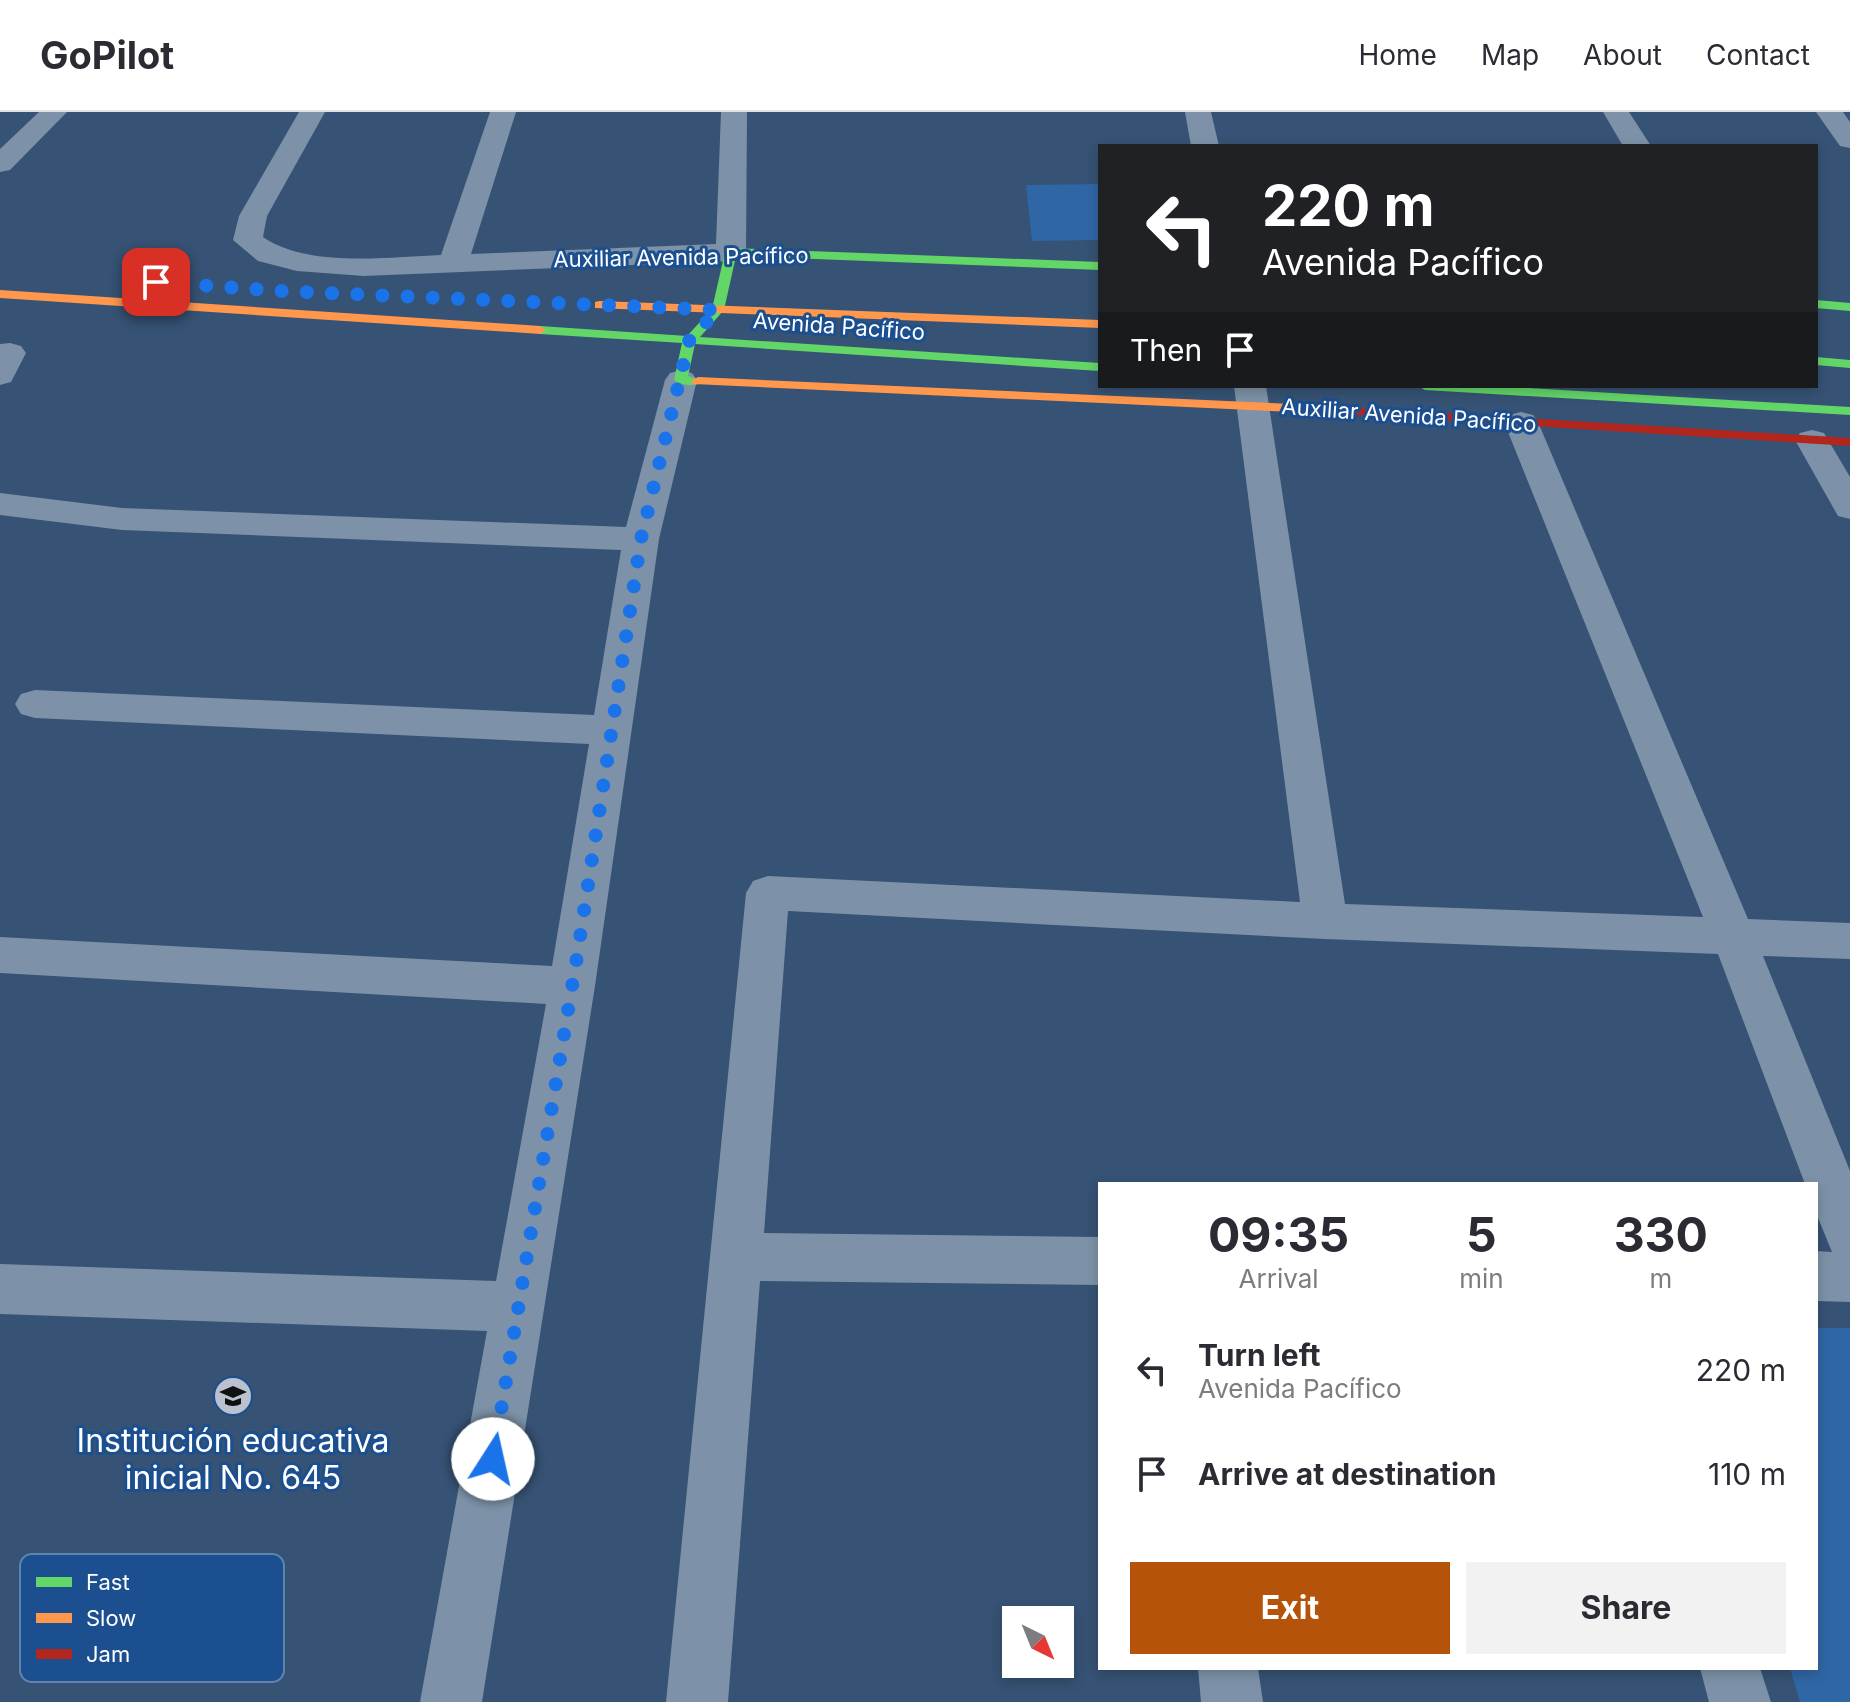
<!DOCTYPE html>
<html lang="en">
<head>
<meta charset="utf-8">
<style>
	:root { --surface:#fff; --page:#f2f2f3; --text:#2b2b33; --muted:#7c7c81; --line:#e1e1e2; --accent:#b45309 }
	body { margin:0; font-family:Inter,sans-serif; background:var(--page); color:var(--text); height:100vh; display:flex; flex-direction:column; font-size:30px; white-space:nowrap }
	* { box-sizing:border-box; margin:0 }
	p { font-size:26px; color:var(--muted) }
	.icon { flex:none; width:44px; height:44px; fill:none; stroke:currentColor; stroke-width:2; stroke-linecap:round; stroke-linejoin:round }
	.map { position:relative; flex:1; overflow:hidden }
	.details { position:absolute; left:1098px; top:1070px; width:720px; height:488px; display:flex; flex-direction:column; background:var(--surface); border-radius:0px; box-shadow:0 4px 12px #0003 }
	.details>* { flex:none }
	.banner { position:absolute; left:1098px; top:32px; width:720px; height:244px; border-radius:0px; box-shadow:0 4px 12px #0003; background:#202124; color:#fff; overflow:hidden }
	.needle { width:52px; rotate:137deg }
	.fabs { position:absolute; left:1002px; top:1494px; display:grid; gap:16px }
	.fabs a { display:grid; place-items:center; width:72px; height:72px; border-radius:0px; background:var(--surface); box-shadow:0 4px 12px #0003; font-size:40px }
	.pin { position:absolute; display:grid; place-items:center; width:68px; height:68px; color:#fff; margin:-34px; border-radius:16px; box-shadow:0 4px 12px #0006 }
	.me { position:absolute; width:88px; margin:-44px; rotate:10deg; stroke-linejoin:round; filter:drop-shadow(0 0 6px #0008) }
	.turn { display:flex; align-items:center; gap:28px; height:168px; padding:0 32px; font-size:36px }
	.turn .icon { width:104px; height:104px; stroke-width:2.5 }
	.turn b { display:block; font-size:56px; line-height:68px }
	.then { display:flex; align-items:center; height:76px; padding:0 32px; background:#0003; gap:16px; font-size:30px }
	.eta { display:flex; justify-content:space-evenly; align-items:center; height:136px; text-align:center }
	.eta b { font-size:48px; font-weight:700; line-height:56px }
	.action { display:flex; gap:16px; margin-top:auto; padding:16px 32px }
	.action a { flex:1; height:92px; border-radius:0px; background:var(--accent); color:#fff; font-size:32px; font-weight:700; line-height:92px; text-align:center }
	.action a+a { background:var(--page); color:var(--text) }
	ul { padding:0; list-style:none }
	li { display:flex; align-items:center; gap:24px; height:104px; padding:0 32px }
	li div { flex:1 }
	li b { display:block; font-size:30px }
	li em { font-style:normal }
	header { display:flex; align-items:center; gap:48px; box-sizing:border-box; height:112px; padding:0 40px; background:var(--surface); border-bottom:2px solid var(--line) }
	header strong { font-size:38px }
	nav { display:flex; gap:44px; margin-inline-start:auto; font-size:28px }
	.map>svg:first-child { display:block }
	.green { fill:#2f66a5 }
	.lines { fill:none; stroke-linecap:round; stroke-linejoin:round }
	.street { fill:#7d92a8; fill-rule:evenodd }
	.fast { fill:#63d668; fill-rule:evenodd }
	.slow { fill:#ff974d; fill-rule:evenodd }
	.jam { fill:#b3261e; fill-rule:evenodd }
	.route { stroke:#1a73e8; stroke-width:14; stroke-dasharray:0 25.2 }
	.labels { text-anchor:middle; dominant-baseline:central; stroke-width:6; stroke-linejoin:round; paint-order:stroke }
	.far-street-label { font-size:22px; fill:#fff; stroke:#1b4f8f }
	.near-poi-label { font-size:32px; fill:#fff; stroke:#1b4f8f }
	.key { fill:#1b4f8f; stroke:#5f84b1; stroke-width:2 }
	.key-label { font-size:22px; fill:#fff }
</style>
</head>
<body>
<header>
<strong>GoPilot</strong>
<nav><a>Home</a><a>Map</a><a>About</a><a>Contact</a></nav>
</header>
<div class="map">
<svg width="1850" height="1590" viewBox="0 0 1850 1590">
	<rect width="100%" height="100%" fill="#365274"/>
	<path class="green" d="M1100,72V128L1032,129L1026,73Z
		M1816,1216H1850V1590H1800L1790,1556H1816Z"/>
	<g class="lines">
		<path class="street" d="M39,0H67L10,58L0,60V37Z
			M299,0H325L267,104L263,125C307,156 389,145 441,143L490,0H516L471,142L716,132L721,0H747L746,140L741,146L731,149L364,164L297,159L258,149L233,128L239,104Z
			M1185,0H1211L1219,34H1191Z
			M1603,0H1629L1651,34H1623Z
			M1816,0H1843L1850,10V36L1840,34Z
			M10,231L21,234L26,241L11,270L0,273V232Z
			M681,258L692,261L697,268L659,427L595,874L482,1590H420L487,1219L0,1202V1152L496,1169L546,892L0,861V825L552,854L589,632L35,606L21,602L15,592L21,582L35,578L594,603L621,438L122,418L0,403V381L122,396L626,415L665,268L670,261Z
			M1234,274H1266L1345,792L1703,805L1504,310L1509,303L1521,300L1533,303L1538,310L1748,807L1850,811V847L1763,844L1850,1059V1190L1816,1189V1139L1832,1140L1816,1101V1072H1805L1718,842L1325,827L788,799L764,1121L1100,1125V1173L760,1169L728,1590H666L746,781L753,769L768,764L1300,790Z
			M1812,318L1824,321L1850,365V407L1838,404L1795,328L1800,321Z
			M1198,1556H1258L1263,1590H1201Z
			M1700,1556H1760L1771,1590H1709Z"/>
		<path class="fast" d="M731,136L1100,150V158L736,144L724,198L700,225L1100,251V259L695,232L688,264L705,269C698,275 681,274 674,268L682,231L540,222L534,218L540,214L687,224L712,197L725,140Z
			M1816,188L1850,191V199L1816,196Z
			M1816,245L1850,248V256L1816,253Z
			M1418,274H1493L1850,295V303L1425,278Z"/>
		<path class="slow" d="M0,178L540,214L546,218L540,222L0,186Z
			M599,189L1100,208V216L595,196V190Z
			M698,265L1315,293L1322,297L1315,301L693,272L691,269Z"/>
		<path class="jam" d="M1315,293L1850,326V334L1310,300L1308,297Z"/>
	</g>
	<g class="lines">
		<path class="route" d="M156,170L280,179L718,198L689,229L641,427L577,845L493,1347"/>
	</g>
	<defs>
		<g id="school-disc" transform="scale(2)"><circle r="9.5" fill="#b9c2ce" stroke="#1b4f8f"/><path d="M0-5L7-2L0 1L-7-2ZM-4 1L0 2.5L4 1V4Q0 6-4 4Z" fill="#111"/></g>
	</defs>
	<g fill-rule="evenodd">
		<use href="#school-disc" x="233" y="1284"/>
	</g>
	<g class="labels">
		<g class="far-street-label">
			<text transform="translate(681 145) rotate(-1)">Auxiliar Avenida Pacífico</text>
			<text transform="translate(839 214) rotate(4)">Avenida Pacífico</text>
			<text transform="translate(1409 303) rotate(4)">Auxiliar Avenida Pacífico</text>
		</g>
		<g class="near-poi-label">
			<text x="233" y="1328">Institución educativa<tspan x="233" dy="37">inicial No. 645</tspan></text>
		</g>
	</g>
	<rect x="20" y="1442" width="264" height="128" rx="12" class="key"/>
	<rect x="36" y="1465" width="36" height="10" fill="#63d668"/>
	<rect x="36" y="1501" width="36" height="10" fill="#ff974d"/>
	<rect x="36" y="1537" width="36" height="10" fill="#b3261e"/>
	<g class="key-label">
		<text x="86" y="1478">Fast</text>
		<text x="86" y="1514">Slow</text>
		<text x="86" y="1550">Jam</text>
	</g>
</svg>
<div class="fabs">
<a><svg class="needle" viewBox="-14 -14 28 28"><path d="M0-13l5 13h-10z" fill="#e53935"/><path d="M0 13l5-13h-10z" fill="#7c7c81"/></svg></a>
</div>
<div class="pin" style="left:156px;top:170px;background:#d93025"><svg class="icon" aria-label="arrive" viewBox="0 0 24 24"><path d="M6 21V4h12l-3 4 3 4H6"/></svg></div>
<svg class="me" style="left:493px;top:1347px" viewBox="-20 -20 40 40"><circle r="19" fill="#fff"/><path d="M0-13L10 11 0 6-10 11z" fill="#1a73e8"/></svg>
<div class="banner">
<div class="turn"><svg class="icon" aria-label="left" viewBox="0 0 24 24"><path d="M17 20v-9H6M10 6l-5 5 5 5"/></svg><div><b>220 m</b>Avenida Pacífico</div></div>
<div class="then">Then<svg class="icon" aria-label="arrive" viewBox="0 0 24 24"><path d="M6 21V4h12l-3 4 3 4H6"/></svg></div>
</div>
<section class="details">
<div class="eta">
<div><b>09:35</b><p>Arrival</p></div>
<div><b>5</b><p>min</p></div>
<div><b>330</b><p>m</p></div>
</div>
<ul>
<li><svg class="icon" aria-label="left" viewBox="0 0 24 24"><path d="M17 20v-9H6M10 6l-5 5 5 5"/></svg><div><b>Turn left</b><p>Avenida Pacífico</p></div><em>220 m</em></li>
<li><svg class="icon" aria-label="arrive" viewBox="0 0 24 24"><path d="M6 21V4h12l-3 4 3 4H6"/></svg><div><b>Arrive at destination</b></div><em>110 m</em></li>
</ul>
<div class="action"><a>Exit</a><a>Share</a></div>
</section>
</div>
</body>
</html>
